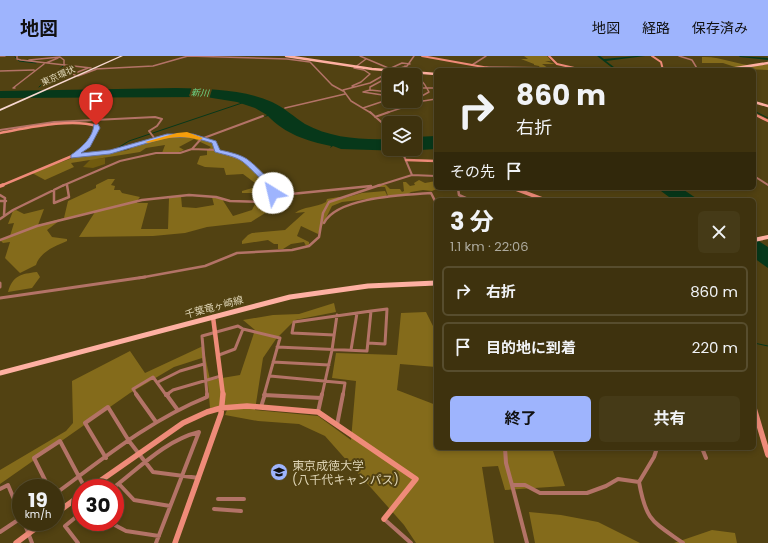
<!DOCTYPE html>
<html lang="ja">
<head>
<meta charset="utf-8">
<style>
	:root { --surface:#3e320e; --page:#453a17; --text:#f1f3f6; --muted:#adaa9e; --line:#574d2e; --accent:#9eb4fd }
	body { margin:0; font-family:Poppins,"Noto Sans JP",sans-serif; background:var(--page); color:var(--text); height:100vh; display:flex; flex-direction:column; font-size:15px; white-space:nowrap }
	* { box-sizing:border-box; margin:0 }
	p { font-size:13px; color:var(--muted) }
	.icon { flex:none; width:22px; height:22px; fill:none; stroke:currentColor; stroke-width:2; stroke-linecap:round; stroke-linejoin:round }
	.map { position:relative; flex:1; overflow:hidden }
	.side { position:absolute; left:434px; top:142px; width:322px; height:252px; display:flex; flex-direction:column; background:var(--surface); border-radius:6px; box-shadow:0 2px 6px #0003,0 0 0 1px var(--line) }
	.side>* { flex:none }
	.hud { position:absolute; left:434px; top:12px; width:322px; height:122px; border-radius:6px; box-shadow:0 2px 6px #0003,0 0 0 1px var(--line); background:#3e320e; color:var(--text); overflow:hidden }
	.controls { position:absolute; left:382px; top:12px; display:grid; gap:8px }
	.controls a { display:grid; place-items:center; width:40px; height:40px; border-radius:6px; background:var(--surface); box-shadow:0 2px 6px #0003,0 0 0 1px var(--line); font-size:20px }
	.speed { position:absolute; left:12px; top:423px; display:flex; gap:8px; font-size:20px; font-weight:700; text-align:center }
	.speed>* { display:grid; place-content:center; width:52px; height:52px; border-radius:50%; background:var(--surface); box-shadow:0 2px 6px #0003,0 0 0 1px var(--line); line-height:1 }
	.speed small { font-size:10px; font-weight:400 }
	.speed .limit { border:6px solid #d22; background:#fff; color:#111 }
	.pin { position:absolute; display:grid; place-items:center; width:34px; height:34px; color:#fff; margin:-41px -17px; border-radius:50% 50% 50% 0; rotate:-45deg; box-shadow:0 0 4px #0007 }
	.pin .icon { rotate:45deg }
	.me { position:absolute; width:44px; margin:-22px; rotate:324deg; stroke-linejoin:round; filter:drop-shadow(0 0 3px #0008) }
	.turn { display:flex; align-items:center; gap:14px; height:84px; padding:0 16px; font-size:18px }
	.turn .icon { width:52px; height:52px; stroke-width:2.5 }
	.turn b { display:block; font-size:28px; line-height:34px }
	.then { display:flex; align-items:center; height:38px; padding:0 16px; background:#0003; gap:8px; font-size:15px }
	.round { display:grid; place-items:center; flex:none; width:42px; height:42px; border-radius:6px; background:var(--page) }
	.overview { display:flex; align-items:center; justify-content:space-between; height:68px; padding:0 16px }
	h1 { font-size:24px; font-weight:700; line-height:30px }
	.action { display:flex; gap:8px; margin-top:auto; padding:8px 16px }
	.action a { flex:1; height:46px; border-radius:6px; background:var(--accent); color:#111; font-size:16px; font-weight:700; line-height:46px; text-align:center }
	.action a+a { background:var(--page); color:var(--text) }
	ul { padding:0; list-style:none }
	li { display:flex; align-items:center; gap:12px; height:50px; margin:0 8px 6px; padding:0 8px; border:2px solid var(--line); border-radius:6px }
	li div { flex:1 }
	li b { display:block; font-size:15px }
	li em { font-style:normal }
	header { display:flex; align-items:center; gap:24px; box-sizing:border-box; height:56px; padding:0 20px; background:var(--accent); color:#111 }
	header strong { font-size:19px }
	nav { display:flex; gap:22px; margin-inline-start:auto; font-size:14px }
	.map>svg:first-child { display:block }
	.green { fill:#715b0f }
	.forest { fill:#846b1b }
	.water { fill:#07381a }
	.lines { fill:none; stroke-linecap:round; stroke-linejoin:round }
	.stream { stroke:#07381a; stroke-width:1 }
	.river { fill:#07381a; fill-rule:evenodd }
	.street-far4 { stroke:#b37367; stroke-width:1.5 }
	.street-far3 { stroke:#b37367; stroke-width:2 }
	.street-far2 { stroke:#b37367; stroke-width:2.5 }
	.street-far1 { stroke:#b37367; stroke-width:3 }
	.street { stroke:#b37367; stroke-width:4 }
	.secondary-far4 { stroke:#ef8b79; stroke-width:2 }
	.secondary-far3 { stroke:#ef8b79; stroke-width:2.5 }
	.secondary-far2 { stroke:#ef8b79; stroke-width:3.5 }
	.secondary-far1 { stroke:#ef8b79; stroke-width:4.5 }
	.secondary { stroke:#ef8b79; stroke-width:5.5 }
	.primary-far2 { stroke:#feb0a2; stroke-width:2.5 }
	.primary-far1 { stroke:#feb0a2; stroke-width:4 }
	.primary { stroke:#feb0a2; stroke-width:5 }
	.highway { fill:#f8d8d1; fill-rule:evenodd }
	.route { fill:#9eb4fd; stroke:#6775a4 }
	.slow { fill:#f59e0b }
	.labels { text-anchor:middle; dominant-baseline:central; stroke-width:4; stroke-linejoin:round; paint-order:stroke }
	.far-street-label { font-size:9px; fill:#ded4b5; stroke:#524212 }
	.far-water-label { font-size:9px; font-style:italic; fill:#6dde8e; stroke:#524212 }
	.street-label { font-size:10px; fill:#ded4b5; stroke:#524212 }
	.near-poi-label { font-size:12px; fill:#ded4b5; stroke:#524212; text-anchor:start }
</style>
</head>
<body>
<header>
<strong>地図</strong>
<nav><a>地図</a><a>経路</a><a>保存済み</a></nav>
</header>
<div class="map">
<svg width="768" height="487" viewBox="0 0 768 487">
	<rect width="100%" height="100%" fill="#524212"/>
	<path class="green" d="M105,102V108L93,112L83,111L91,103Z"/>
	<path class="forest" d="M524,0H547L551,5H545L555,8H542L548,12H540L539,10L534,9V8L521,3H528Z
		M702,1C725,0 745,14 768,8V14L741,13L723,7H702Z
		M177,79L191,80L213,86L217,95L236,101L246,107L280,139L278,149L251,166L207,171L185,177L153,180L79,181L95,156L59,165L47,174L52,181L67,183V185C55,190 40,196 36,209L20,217L5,202L10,186L3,187L1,185L10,180L14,167L8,168L13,155L16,154L24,158L44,153L38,169L64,162L68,145L96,132V129L108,123H115L111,129L115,130L114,134H120L122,137L140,141L137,145V147H148L141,173H168L169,142L181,140L182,151L196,152L214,149L212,141L222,143L233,160L252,154L255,148L268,144V137H242V135L259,130L243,118L226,119L224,112L205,111L197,108L200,100L207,99V94L211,91L194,83L179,91L184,94L179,96L162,97L165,89L146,92L140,96L71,107L74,111L45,124L32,117L75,101L107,98L128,94L135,90Z
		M419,124L425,127L436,125V132H439L432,135L423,134L411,136L408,138L388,140L385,131H377L380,129H386L390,133H400L402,136L404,135L403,126H406L410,130L415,129L414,127Z
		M385,135L387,139L385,141L342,146L332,150L318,178L301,170L297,180L309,186V189L306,190L304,186L291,188L283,193H278V188H274L268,184L242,188V185L248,179L252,177L285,174L305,156L295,157C304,150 315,152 326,146L327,143L339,141L341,143L362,137Z
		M37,216L40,221L32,232L8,236C13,219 21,218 37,216Z
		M334,247L336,256L295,264L276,283L263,302L255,354L318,360L351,384L356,325L332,322L336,297L397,299L401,257L426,256L433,270H436V311L400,308L397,334L436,349V392H552L565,430L505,434L498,410L482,411L494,487H416L404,469L325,380L299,368L258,365L225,359L229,349L210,352L208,329L202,302L174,311L130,337L0,428V414L66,375L73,367L72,325L130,295L145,317L203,290L210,324L240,319L255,274L243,264L273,259L299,258Z
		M529,456L561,459L598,466L640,487H535Z
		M712,474L735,477L737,487H674Z"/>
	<path class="water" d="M176,32C209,33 242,33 272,46C285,52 294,61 305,68C330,82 362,84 389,83V93H415V81L436,80V93L404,95L341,93L333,90L330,92L331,90C307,85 285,78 268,60L264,61L267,59L255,52L237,46L206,41L0,42V35Z
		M657,132H681L699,144H673Z
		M754,182L768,191V212L754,202Z"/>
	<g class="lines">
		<path class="stream" d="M15,1L19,5L36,7
			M39,31L63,10
			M754,55L768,62
			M116,93L129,85L242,47
			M754,287L768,290"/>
		<path class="river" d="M597,0H600L604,3L636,0H645L606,5L618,14H615Z
			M739,0L768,2V4L740,1Z"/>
		<path class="street-far4" d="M0,0H5
			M17,0V3L21,4L91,12
			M360,0L393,14
			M679,0L692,4L698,14
			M29,4L60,1L64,4V9
			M46,7L58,2
			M472,9L486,0
			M405,10C416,18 423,24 429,36L420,41L423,45
			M486,11L556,12L564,14
			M95,13L153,10L188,0L287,3L310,6L332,29L343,35
			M389,13L402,7L410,8
			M0,15L34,14
			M388,17L395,19
			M75,19L73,18L88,12
			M78,20L97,13
			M384,22L389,26
			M354,31L352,30L361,26L370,18L364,14L354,12L366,3
			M15,32H13L44,8
			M415,32H436
			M370,34V31L385,23
			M389,36L370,34L363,36L389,40
			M285,52L345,38
			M363,52L381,46
			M371,57L351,45L343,34L370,27L391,15L407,10L414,0
			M386,57L423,45L436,43"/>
		<path class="street-far3" d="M370,56L389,73
			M375,61L389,56
			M0,74L54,66L155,61L162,63L157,70L149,75L155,83C176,79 194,78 214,86L218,95L246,105L272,130
			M192,93L201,83L263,60
			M73,100L104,97L155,83
			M412,119L436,120
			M754,120L768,129
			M67,128V130
			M62,130L120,105L156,97H180L192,93L217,94
			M377,130L412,119L401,93"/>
		<path class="street-far2" d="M271,129L281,139L371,130
			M458,132L459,139L470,144
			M54,134V147L69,141L67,129
			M0,139L5,142L4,159
			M0,145H6
			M0,163L13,154L64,129
			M324,167C337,141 404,139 431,137L436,147
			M0,184L37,170L142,144L189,139L216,141L230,145L269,146L273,143V130
			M139,222L205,210L237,197L292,194L309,190L319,181L323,157L329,146L380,129"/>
		<path class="street-far1" d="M0,227V231
			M0,242L145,221
			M243,273L280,282L264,339
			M334,279L292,277L294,266L371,255
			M277,291L367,295L371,255L387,253L385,288L368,287
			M351,294L357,257
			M273,306L329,309
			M270,320L345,327L343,339
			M158,326L180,315L204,308
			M137,339L133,333L153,321L166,339
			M166,339L173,334L221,320
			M207,339L202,280L238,270L243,273L235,293L219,299
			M322,339L332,294L337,259"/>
		<path class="street" d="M136,338L156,366
			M166,338L177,353
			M166,339L168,338
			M264,339L321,342
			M261,351L265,338
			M318,356L322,338
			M337,369L343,338
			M505,392L506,407L512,429
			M702,392L706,402
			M106,402L85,367L108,351L129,385L153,416L199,422
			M639,426C646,465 652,465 683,487
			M119,428L134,444L170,450
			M49,432L34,402L60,385L85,432
			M113,432C139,412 166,384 199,376L156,487
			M0,433L8,429L21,460
			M55,438C104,402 150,364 207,341V338
			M218,443H244
			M214,453L241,455
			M384,463L411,487
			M24,466L32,487
			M109,466L126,475L159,480
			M0,476L21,462
			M78,487L65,470L81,457
			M527,487L512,429H525L540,437H587L606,430L618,423L639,426L654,401L657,392"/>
		<path class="secondary-far4" d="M422,0L500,14
			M549,0L557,8L583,14
			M652,0L661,6L663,14"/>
		<path class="secondary-far3" d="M754,58L768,65
			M0,77C28,72 70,62 97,70L88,89L77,98L0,130
			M406,104L436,105"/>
		<path class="secondary-far2" d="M0,130L3,129
			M513,132L545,144"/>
		<path class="secondary-far1" d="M213,261L223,339"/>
		<path class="secondary" d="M754,352L768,399
			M90,432L183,367L207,356L221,352L247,350L318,356L416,423L384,463
			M55,458L81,439
			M16,487L44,466
			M175,487L221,358L223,338"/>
		<path class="primary-far2" d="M286,0L372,13L436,18
			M724,14L768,7
			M754,46L768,50"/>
		<path class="primary-far1" d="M754,184L768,181"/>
		<path class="primary" d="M0,317L290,241L368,230L436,227"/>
		<path class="highway" d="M120,0H123L0,55V53Z"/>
	</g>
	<path class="route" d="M94,68H98L100,72L90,91L81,97L110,94L167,78H193L216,85L220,94C229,96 239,98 247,103C257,110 265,121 276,129V137L270,138L269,130C259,123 252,113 243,106C235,100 225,99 215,96L212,87L192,81H168L110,98L71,102V99C82,91 93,82 94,68Z"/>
	<path class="slow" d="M187,76L203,82L200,84C178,78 169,82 148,87L145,86L177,77Z"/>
	<defs>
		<g id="university-disc" transform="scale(0.9)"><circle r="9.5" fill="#9eb4fd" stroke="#524212"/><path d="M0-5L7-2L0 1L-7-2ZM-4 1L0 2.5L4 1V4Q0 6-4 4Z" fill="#111"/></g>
	</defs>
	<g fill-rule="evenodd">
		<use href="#university-disc" x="279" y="416"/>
	</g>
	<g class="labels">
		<g class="far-street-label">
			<text transform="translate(58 20) rotate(-24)">東京環状</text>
		</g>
		<g class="far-water-label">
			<text transform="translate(200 37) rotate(3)">新川</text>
		</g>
		<g class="street-label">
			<text transform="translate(214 251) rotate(-15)">千葉竜ヶ崎線</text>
		</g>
		<g class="near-poi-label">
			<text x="292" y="409">東京成徳大学<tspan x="292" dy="14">(八千代キャンパス)</tspan></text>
		</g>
	</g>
</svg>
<div class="controls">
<a><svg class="icon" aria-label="sound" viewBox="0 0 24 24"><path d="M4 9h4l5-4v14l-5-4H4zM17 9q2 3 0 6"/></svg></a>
<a><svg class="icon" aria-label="layers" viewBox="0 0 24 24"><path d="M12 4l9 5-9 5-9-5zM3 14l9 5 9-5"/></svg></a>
</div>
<div class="speed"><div>19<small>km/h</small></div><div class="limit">30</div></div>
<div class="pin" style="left:96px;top:69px;background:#d93025"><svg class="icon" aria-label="arrive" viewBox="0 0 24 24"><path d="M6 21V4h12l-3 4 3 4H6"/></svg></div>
<svg class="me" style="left:273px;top:137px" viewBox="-20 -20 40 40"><circle r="19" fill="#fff"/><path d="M0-13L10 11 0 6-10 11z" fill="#9eb4fd"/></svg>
<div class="hud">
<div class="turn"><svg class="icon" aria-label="right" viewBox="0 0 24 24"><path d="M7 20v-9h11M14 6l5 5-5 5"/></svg><div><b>860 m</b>右折</div></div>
<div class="then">その先<svg class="icon" aria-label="arrive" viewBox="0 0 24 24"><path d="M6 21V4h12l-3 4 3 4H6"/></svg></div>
</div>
<section class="side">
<div class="overview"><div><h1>3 分</h1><p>1.1 km · 22:06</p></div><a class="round"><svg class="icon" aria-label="close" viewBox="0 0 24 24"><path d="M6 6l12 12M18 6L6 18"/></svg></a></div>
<ul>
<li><svg class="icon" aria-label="right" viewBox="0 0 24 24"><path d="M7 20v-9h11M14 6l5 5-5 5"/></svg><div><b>右折</b></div><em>860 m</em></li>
<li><svg class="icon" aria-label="arrive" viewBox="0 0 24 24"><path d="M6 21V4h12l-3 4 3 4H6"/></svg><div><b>目的地に到着</b></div><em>220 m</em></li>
</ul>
<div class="action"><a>終了</a><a>共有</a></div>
</section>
</div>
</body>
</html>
